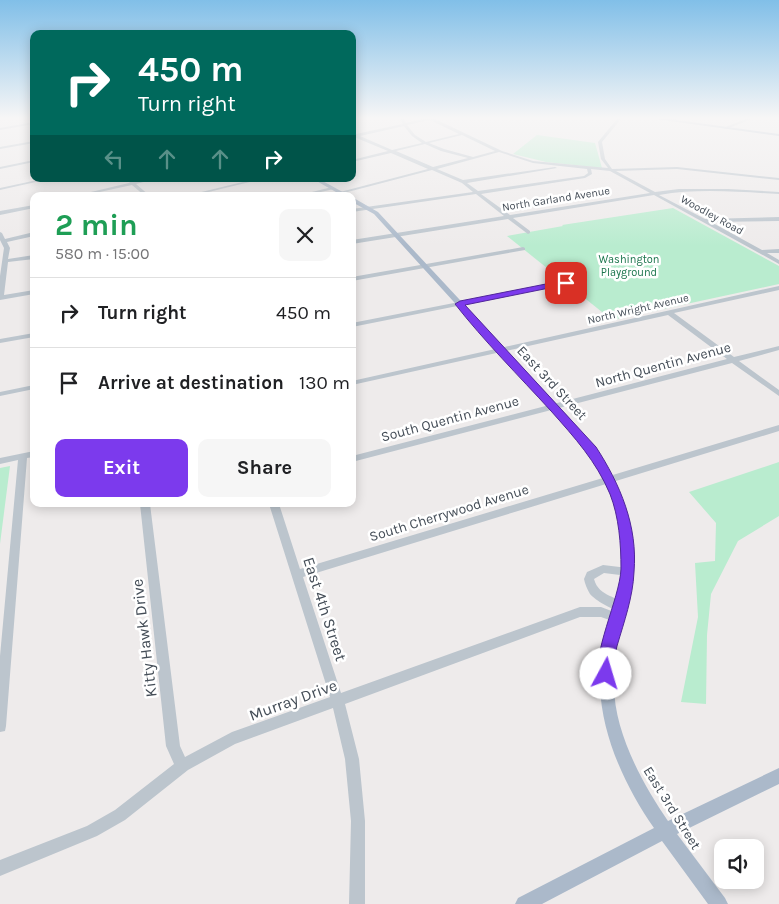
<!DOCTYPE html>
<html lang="en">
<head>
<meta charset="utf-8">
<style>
	:root { --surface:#fff; --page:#f6f6f6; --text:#202124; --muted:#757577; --line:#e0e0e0; --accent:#7c3aed }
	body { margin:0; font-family:Karla,sans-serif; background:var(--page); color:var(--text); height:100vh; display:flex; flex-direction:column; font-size:19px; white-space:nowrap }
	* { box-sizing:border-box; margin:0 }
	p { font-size:16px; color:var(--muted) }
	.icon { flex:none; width:28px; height:28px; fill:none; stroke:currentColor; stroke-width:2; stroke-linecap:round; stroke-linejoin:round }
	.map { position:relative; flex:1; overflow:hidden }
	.panel { position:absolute; left:30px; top:192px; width:326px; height:315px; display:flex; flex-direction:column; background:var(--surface); border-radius:10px; box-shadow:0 2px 12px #0003 }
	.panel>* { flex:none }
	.top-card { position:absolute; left:30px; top:30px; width:326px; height:152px; border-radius:10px; box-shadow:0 2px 12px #0003; background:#00695c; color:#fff; overflow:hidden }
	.controls { position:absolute; left:714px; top:839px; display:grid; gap:10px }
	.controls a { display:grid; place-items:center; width:50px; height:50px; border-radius:10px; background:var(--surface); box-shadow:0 2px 12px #0003; font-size:25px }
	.pin { position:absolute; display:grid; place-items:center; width:42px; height:42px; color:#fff; margin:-21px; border-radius:10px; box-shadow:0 2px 8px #0006 }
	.me { position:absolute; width:55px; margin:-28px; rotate:6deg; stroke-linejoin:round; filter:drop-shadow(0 0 4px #0008) }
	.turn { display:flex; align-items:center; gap:18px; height:105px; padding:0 25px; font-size:22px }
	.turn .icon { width:65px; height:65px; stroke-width:2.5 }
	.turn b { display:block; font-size:35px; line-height:42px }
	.lanes { display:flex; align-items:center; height:48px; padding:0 25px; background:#0003; justify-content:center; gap:25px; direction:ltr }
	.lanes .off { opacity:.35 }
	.round { display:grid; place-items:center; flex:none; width:52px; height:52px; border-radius:10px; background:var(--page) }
	.summary { display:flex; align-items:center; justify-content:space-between; height:85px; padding:0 25px }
	h1 { font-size:30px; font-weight:700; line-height:38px; color:#1e9e55 }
	.cta { display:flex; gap:10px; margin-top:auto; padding:10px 25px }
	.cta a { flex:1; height:58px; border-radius:10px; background:var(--accent); color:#fff; font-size:20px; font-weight:700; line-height:58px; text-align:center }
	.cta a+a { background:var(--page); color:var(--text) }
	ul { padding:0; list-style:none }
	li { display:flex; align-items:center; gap:15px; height:70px; padding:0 25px; border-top:1px solid var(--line) }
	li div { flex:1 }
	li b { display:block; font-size:19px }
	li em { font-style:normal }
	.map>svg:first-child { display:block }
	.green { fill:#b9eccf }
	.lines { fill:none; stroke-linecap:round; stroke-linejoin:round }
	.minor { fill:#bcc5cd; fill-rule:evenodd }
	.major { fill:#abb9ca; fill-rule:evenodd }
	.route { fill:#7c3aed; stroke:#51269a }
	.labels { text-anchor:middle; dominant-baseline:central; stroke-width:5; stroke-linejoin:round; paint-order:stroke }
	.far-street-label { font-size:11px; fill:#444d57; stroke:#fff }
	.far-park-label { font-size:11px; fill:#19744b; stroke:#fff }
	.street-label { font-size:14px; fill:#444d57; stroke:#fff }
	.near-street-label { font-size:16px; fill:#444d57; stroke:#fff }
</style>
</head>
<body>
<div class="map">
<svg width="779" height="904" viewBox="0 0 779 904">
	<rect width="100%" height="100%" fill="#eeebeb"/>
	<path class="green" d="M537,135L595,143L602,168L546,162L513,154Z
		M673,208L779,266V284L612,320L507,236L563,226L562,225Z
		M779,462V516L738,541L711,594L707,635L706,704L681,702L698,617L695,563L715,561L716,523L689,492Z
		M10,466L0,544V468Z"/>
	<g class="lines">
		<path class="minor" d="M400,119H404L406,123L422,119H435L502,151L533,161L608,168L601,159L598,142L617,119H621L602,142L605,159L612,169L677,167L779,178V180L677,169L616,171L655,192L679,189H728L779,192V194C739,192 699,188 659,195L705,219L779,217V221L711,222L762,250L779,249V253H767L779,260V264L654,195L513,218L530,231V233L528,234L508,219L352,244V240L504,216L476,194L352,212V209L473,192L462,183L432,170L340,194V192L428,169L391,153L352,162V160L388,151L354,137L352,133L356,134L403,124ZM430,120L459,134L426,142L415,135L407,125ZM404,126L412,136L422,143L392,150L360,136ZM462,135L495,151L473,157L444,149L429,143ZM425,144L441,151L468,158L433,167L396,151ZM499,152L533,163L587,169L588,173L584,176L478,191L467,183L557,168L555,167L463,180L437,169ZM591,169L610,171L650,193L510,215L481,194L585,178L592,174Z
			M673,119H679L671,122Z
			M746,119H752L726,129L723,128Z
			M34,122V124L0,130V128Z
			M34,141V143L0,149V147Z
			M34,160V162L0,169V167Z
			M42,179H49L0,190V188Z
			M148,179H155L136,184L150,196H145L132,185L81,196H74L129,183L131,181L134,182Z
			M255,179H262L192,196H185Z
			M332,187H334V189L303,196H296Z
			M34,205V208L0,215V211Z
			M0,232L2,233L5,239L34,232V236L7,242L10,248L8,259L34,255V259L8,262L4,295L34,290V294L0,300V276L4,248L0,240Z
			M523,247L525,248V250L352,281V277Z
			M566,281L568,282V284L352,327V323Z
			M779,286V290L674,313L734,357L779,346V350L739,361L779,390V396L732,363L352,462V456L727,359L668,315L352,385V381Z
			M34,333V337L0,343V339Z
			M34,385V389L0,396V392Z
			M779,425V431L303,577L341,693L580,607H601L622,615L624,618L622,621L618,623L601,617H580L345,704L359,759L365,821V904H349L351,821L345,759L333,708L235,744L188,770L125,820L97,836L0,876V860L87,826L115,810L174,764L166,746L140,504H150L180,746L185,757L232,732L330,697L269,504H279L300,569Z
			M34,451V457L27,458L6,726L5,731L0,732V656L18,460L0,464V458Z
			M603,565L628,568L632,569L633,572L632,575L628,576L604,573L594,579C599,598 619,595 627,607L625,610C616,613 596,601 590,594C587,589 585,584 584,579L587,572Z"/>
		<path class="major" d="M655,119H669L779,134V136Z
			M313,179H319L350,196H343Z
			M352,197L378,212L566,414C614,467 646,522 630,596C626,613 619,630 616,647C613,659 614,673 614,685C614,732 642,783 668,821L779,768V784L677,834L725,898L728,904H708L662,841L542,904H515L518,898L654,828C626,788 602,737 600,687C598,651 610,628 617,595C632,531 611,482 573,433L374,214L352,202Z"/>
	</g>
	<linearGradient id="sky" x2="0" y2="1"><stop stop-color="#81bfe8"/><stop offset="0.48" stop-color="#f7f6f6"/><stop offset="1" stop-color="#f7f6f6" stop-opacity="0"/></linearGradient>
	<rect width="779" height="246" fill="url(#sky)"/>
	<path class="route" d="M566,280L569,281V284L465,305L596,447C620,484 638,526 634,572C633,597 624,622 617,646C614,657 616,669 611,680L606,682L600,680C590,657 620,598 621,569C621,544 619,517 610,494C596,461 575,438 551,411C519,376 484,341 455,304L460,301Z"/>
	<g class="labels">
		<g class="far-street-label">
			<text transform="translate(556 199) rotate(-9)">North Garland Avenue</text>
			<text transform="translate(712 215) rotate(29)">Woodley Road</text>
			<text transform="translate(638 309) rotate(-13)">North Wright Avenue</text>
		</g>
		<g class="far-park-label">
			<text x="629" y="259">Washington<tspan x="629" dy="13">Playground</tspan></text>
		</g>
		<g class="street-label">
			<text transform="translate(663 365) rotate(-15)">North Quentin Avenue</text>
			<text transform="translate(552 383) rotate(47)">East 3rd Street</text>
			<text transform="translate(450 419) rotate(-15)">South Quentin Avenue</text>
			<text transform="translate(449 513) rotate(-17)">South Cherrywood Avenue</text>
			<text transform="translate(672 808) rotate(58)">East 3rd Street</text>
		</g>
		<g class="near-street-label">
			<text transform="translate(325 609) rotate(72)">East 4th Street</text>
			<text transform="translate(144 638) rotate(-97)">Kitty Hawk Drive</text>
			<text transform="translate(293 700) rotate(-20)">Murray Drive</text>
		</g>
	</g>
</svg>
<div class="controls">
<a><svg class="icon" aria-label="sound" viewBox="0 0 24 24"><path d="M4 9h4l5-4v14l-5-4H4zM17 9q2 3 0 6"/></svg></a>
</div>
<div class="pin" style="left:566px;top:283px;background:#d93025"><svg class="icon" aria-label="arrive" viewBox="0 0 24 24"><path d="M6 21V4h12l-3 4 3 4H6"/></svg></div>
<svg class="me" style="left:606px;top:674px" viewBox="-20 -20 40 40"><circle r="19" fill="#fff"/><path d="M0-13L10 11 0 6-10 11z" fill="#7c3aed"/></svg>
<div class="top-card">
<div class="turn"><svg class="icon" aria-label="right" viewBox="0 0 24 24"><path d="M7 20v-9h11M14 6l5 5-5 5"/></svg><div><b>450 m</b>Turn right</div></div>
<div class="lanes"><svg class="icon off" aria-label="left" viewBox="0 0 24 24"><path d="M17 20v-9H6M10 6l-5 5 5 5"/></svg><svg class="icon off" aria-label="ahead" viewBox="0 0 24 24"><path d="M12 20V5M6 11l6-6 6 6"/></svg><svg class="icon off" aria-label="ahead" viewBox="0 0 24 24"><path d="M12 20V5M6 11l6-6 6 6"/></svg><svg class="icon" aria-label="right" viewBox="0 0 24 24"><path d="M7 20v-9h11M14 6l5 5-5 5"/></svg></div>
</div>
<section class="panel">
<div class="summary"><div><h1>2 min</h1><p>580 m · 15:00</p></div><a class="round"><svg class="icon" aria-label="close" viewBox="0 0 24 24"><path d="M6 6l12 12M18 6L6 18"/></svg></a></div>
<ul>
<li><svg class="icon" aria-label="right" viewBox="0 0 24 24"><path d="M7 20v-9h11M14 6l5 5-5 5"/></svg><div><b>Turn right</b></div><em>450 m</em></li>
<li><svg class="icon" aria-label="arrive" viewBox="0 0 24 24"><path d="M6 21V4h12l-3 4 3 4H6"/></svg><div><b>Arrive at destination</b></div><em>130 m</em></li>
</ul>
<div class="cta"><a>Exit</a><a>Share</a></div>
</section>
</div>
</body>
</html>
